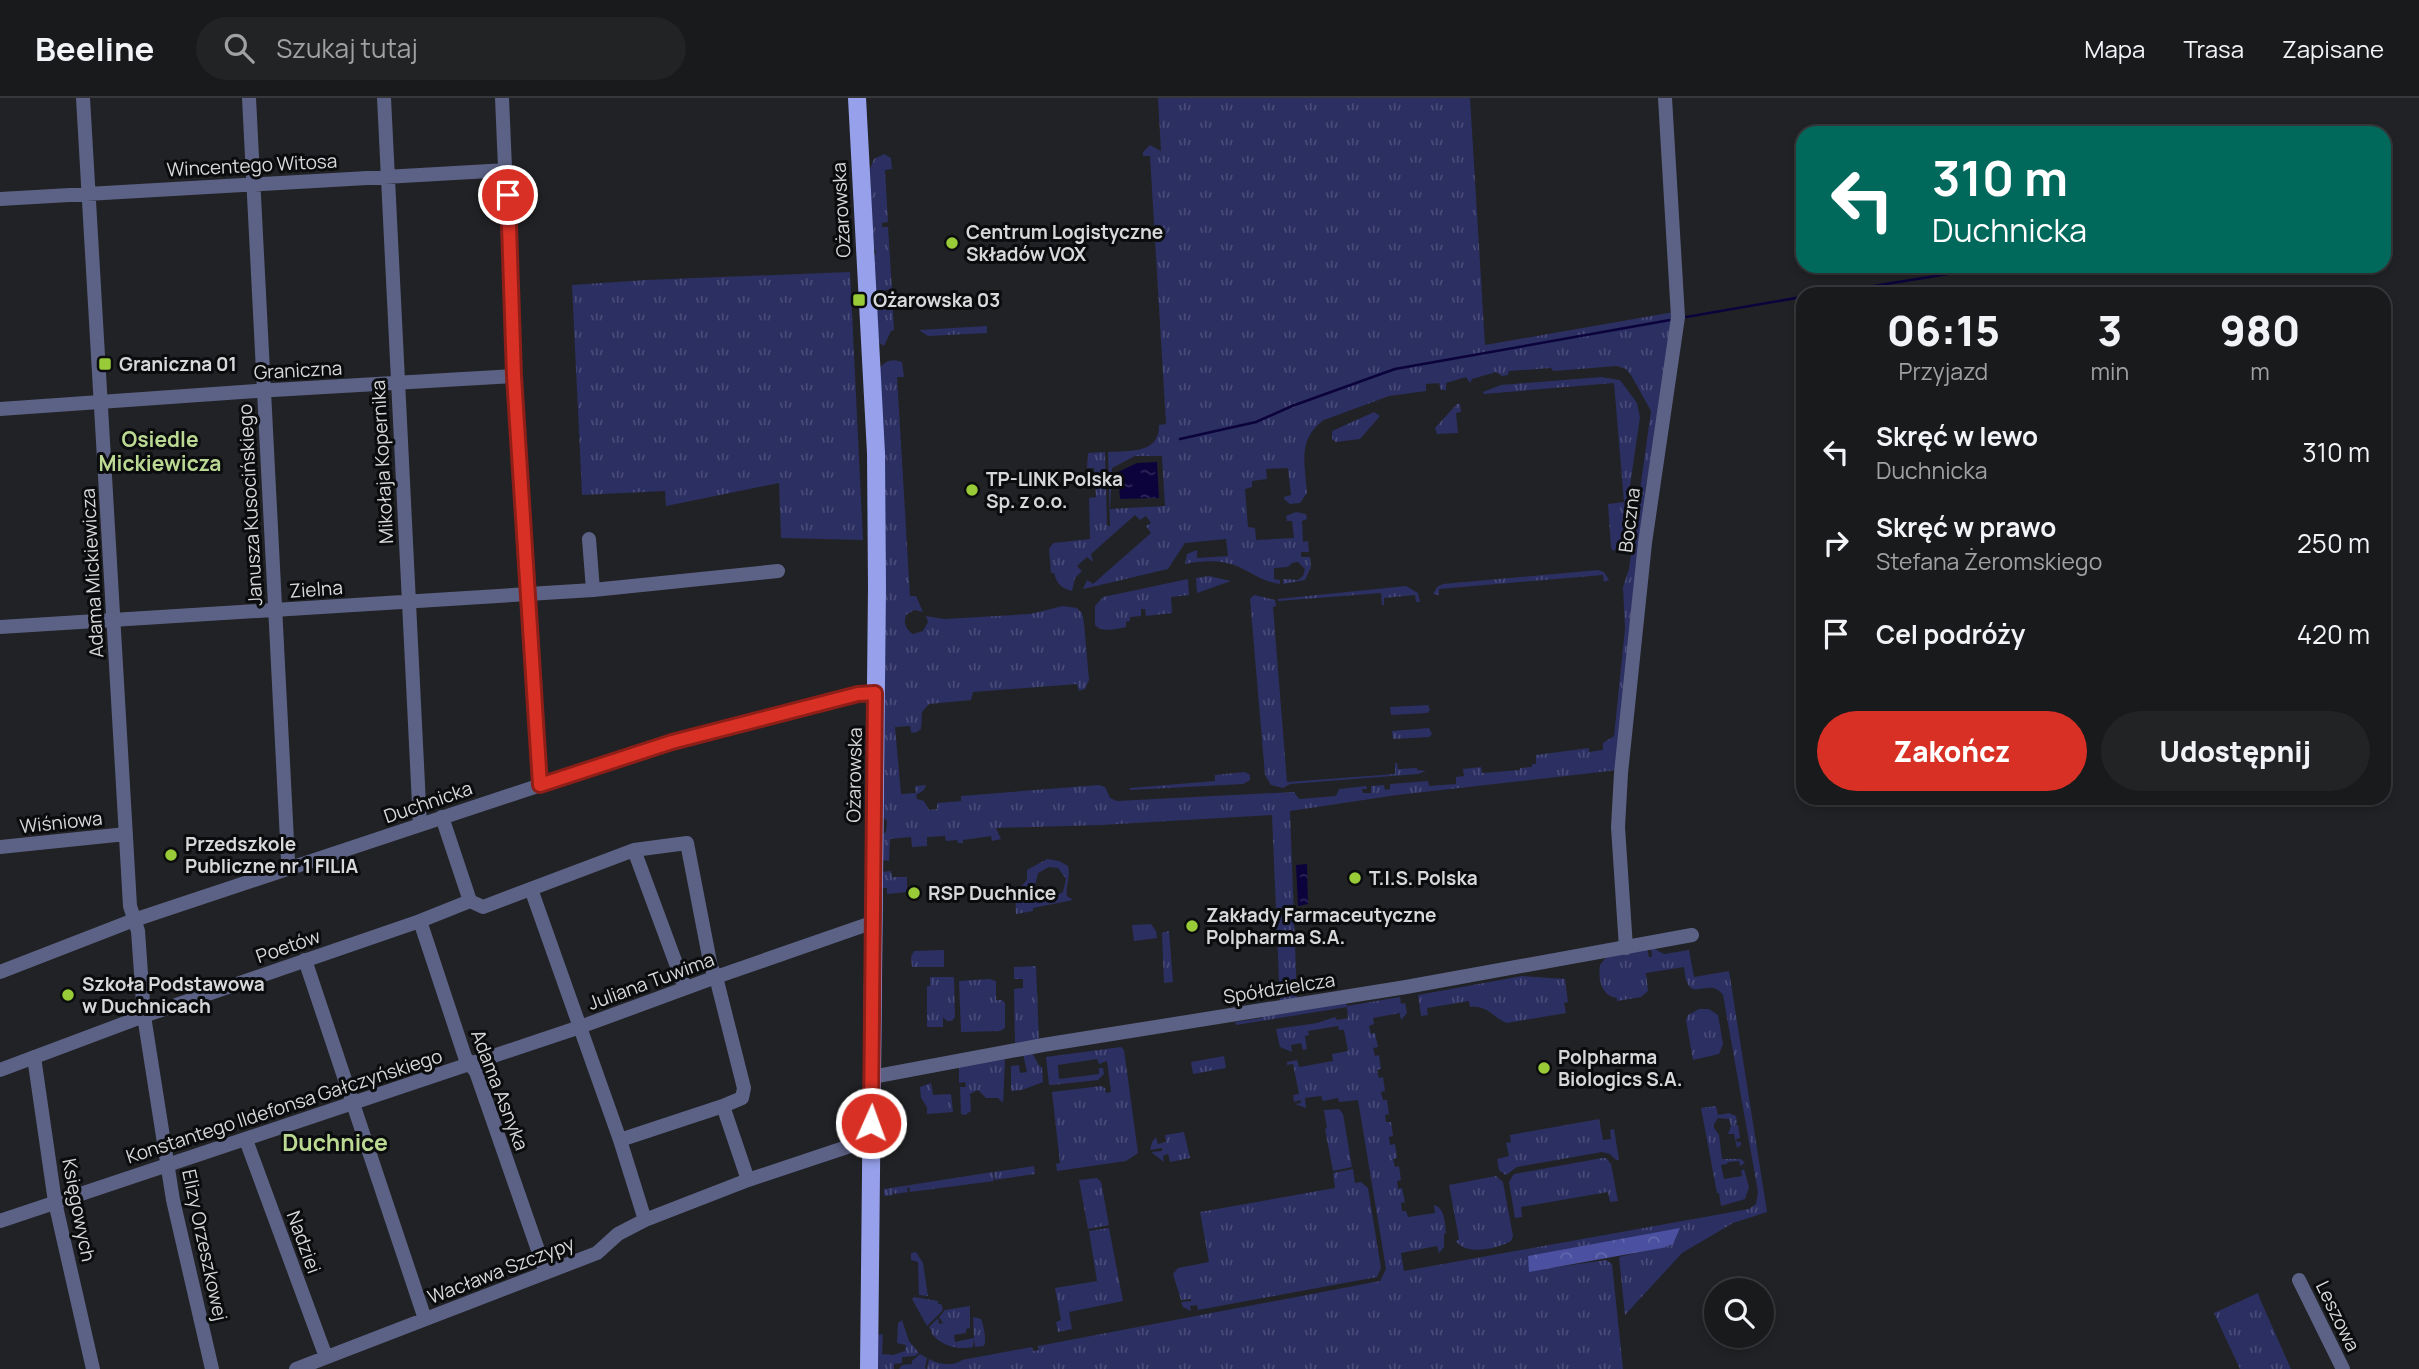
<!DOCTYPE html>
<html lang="pl">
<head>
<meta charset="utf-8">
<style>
	:root { --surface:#191a1c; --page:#222325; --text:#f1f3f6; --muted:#9fa1a3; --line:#37383b; --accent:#d93025 }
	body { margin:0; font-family:Manrope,sans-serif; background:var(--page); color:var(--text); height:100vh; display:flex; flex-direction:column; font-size:26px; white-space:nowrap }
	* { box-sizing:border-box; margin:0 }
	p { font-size:23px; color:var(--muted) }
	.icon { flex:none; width:38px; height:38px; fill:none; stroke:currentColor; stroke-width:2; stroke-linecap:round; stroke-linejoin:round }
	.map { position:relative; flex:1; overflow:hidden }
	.panel { position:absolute; left:1796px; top:189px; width:595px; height:518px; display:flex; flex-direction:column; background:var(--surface); border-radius:21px; box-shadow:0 4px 10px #0003,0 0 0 2px var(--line) }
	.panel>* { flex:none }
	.guide { position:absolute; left:1796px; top:28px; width:595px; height:147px; border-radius:21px; box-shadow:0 4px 10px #0003,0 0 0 2px var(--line); background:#00695c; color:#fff; overflow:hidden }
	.buttons { position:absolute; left:1704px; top:1180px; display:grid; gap:14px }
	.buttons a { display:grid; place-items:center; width:70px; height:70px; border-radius:50%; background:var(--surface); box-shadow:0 4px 10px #0003,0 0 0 2px var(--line); font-size:35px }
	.pin { position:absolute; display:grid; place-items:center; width:60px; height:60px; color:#fff; margin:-30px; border:4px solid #fff; border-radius:50%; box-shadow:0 2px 7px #0007 }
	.me { position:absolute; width:77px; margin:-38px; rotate:2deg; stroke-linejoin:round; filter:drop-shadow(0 0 5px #0008) }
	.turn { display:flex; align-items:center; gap:24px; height:147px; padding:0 21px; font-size:32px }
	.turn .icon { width:91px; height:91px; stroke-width:2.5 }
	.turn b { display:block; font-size:49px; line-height:60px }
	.eta { display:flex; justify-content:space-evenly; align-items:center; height:119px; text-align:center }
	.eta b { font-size:42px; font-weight:800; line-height:49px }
	.cta { display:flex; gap:14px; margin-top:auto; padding:14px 21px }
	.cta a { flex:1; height:80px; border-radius:42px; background:var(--accent); color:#fff; font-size:28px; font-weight:800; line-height:80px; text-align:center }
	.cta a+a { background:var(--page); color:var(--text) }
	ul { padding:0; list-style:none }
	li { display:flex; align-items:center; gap:21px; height:91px; padding:0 21px }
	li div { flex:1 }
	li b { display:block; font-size:26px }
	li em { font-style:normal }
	header { display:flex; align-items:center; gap:42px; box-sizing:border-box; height:98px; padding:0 35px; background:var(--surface); border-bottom:2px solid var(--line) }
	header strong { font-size:33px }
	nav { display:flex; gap:38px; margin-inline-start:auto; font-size:24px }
	.search { width:490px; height:63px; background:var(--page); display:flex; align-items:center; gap:18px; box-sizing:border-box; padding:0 24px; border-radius:38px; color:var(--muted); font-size:26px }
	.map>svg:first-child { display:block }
	.grass { fill:url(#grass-tufts); fill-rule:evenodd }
	.forest { fill:url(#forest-crowns) }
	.water { fill:url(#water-ripples) }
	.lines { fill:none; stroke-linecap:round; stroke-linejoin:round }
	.stream { stroke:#0c033d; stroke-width:2.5 }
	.minor { stroke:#5c6285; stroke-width:14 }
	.major { stroke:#96a0eb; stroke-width:18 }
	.route-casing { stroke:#8d1f18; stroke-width:18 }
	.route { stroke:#d93025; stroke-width:12 }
	.poi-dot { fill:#98cb37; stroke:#0b0c0d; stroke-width:2.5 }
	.labels { text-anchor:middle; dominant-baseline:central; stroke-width:6; stroke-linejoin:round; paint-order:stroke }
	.street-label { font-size:19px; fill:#d7d8da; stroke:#0b0c0d }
	.poi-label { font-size:19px; font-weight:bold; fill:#d7d8da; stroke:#0b0c0d; text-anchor:start }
	.neighbourhood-label { font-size:21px; font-weight:bold; fill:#bbd992; stroke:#0b0c0d }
	.quarter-label { font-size:23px; font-weight:bold; fill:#bbd992; stroke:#0b0c0d }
</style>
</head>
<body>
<header>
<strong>Beeline</strong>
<div class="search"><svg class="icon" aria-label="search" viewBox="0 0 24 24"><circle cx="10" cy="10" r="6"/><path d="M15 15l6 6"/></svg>Szukaj tutaj</div>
<nav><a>Mapa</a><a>Trasa</a><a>Zapisane</a></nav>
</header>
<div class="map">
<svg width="2419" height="1271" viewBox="0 0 2419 1271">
	<defs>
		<pattern id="grass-tufts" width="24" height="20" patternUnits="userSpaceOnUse" patternTransform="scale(1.75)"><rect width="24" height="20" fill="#2b2f62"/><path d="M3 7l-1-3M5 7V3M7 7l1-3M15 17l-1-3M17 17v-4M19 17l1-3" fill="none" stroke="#494c78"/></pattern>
		<pattern id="forest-crowns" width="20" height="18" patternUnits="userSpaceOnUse" patternTransform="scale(1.75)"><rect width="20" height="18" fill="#4b50a1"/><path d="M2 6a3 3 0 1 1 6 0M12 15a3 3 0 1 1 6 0" fill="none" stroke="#6468ad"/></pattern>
		<pattern id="water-ripples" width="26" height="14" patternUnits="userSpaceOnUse" patternTransform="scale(1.75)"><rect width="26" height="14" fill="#0c033d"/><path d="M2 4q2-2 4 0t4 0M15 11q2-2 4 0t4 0" fill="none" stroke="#2f2758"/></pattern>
	</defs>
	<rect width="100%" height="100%" fill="#212225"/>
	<path class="grass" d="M1158,0H1470L1485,247L1674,214L1673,240L1660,297V305L1646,389L1618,672L1397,697L1290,713L1297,902L1280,905L1272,717L1101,727L996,730L1001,741L992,743L991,738L963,742V745H958L957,742L946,743L945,738L927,739V748L912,749L911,739L890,741L889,763L882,762V736L886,734L887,723L883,719L878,273C884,263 891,260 902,264L904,279H897L910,498H916L923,514L914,512L906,517C903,525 906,531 913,536L923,533L928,524L926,518L944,521L1030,516L1063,508L1077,510L1082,515L1084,525L1089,582L1085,591L1079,593L1077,586L973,594L971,602L929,606L922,614L921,631L915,635L911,634L910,628L895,629L901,696L916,695L915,688L926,687L924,692L916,697L917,701L924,703L929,712L937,711V705L961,703V698L1099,687L1105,689L1110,700L1117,703L1294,694L1299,701L1336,698L1339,691L1366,688L1367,691H1362L1363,695H1371V688L1384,687L1385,692L1390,691V686L1428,683L1429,688L1456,686V679L1464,678L1463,671L1481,669L1482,675L1520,672V670L1532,669V666H1536V657L1589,650V654L1603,652V645L1614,638L1625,531L1623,489L1629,471L1651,313L1631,277L1626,271L1617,268L1553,273L1551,270L1509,273L1508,277L1502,278L1496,274L1472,281L1470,285L1466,279L1446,285V292H1441L1439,285L1426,286V293L1389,298L1324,322C1297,341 1305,366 1307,395L1300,405L1290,406L1284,401V399L1291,397L1288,370L1266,371L1267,381L1252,383V389L1245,391L1248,429L1255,430L1256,442L1294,440L1292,423H1287L1286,418L1296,414L1306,416L1307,421L1302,423L1303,444L1308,443L1309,454H1301V459H1310L1311,469L1305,482L1283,486V481L1298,482L1303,478L1305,471L1298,464L1292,465L1288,469L1274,470V481L1280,482V486C1264,484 1254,476 1239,469C1221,461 1203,463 1185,466L1187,456L1197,452V460L1228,458L1226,441L1185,445L1168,471L1083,491L1087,482L1093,486L1151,435L1146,428L1151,425L1146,418L1140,422L1135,417L1091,456L1093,464L1087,459L1077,468L1082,473L1075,480L1072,493C1061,490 1057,486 1054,475H1051L1049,451L1053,445L1090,441L1089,400L1096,399L1094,370H1087L1088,355L1105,354L1107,428H1110L1108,354C1129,353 1160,356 1159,327L1166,326L1150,58H1143V54L1150,47L1161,53ZM1135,358H1162L1165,408L1110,411L1112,370Z
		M884,56L891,60L892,71L885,72L888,124L882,125V129H888L892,191L885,192L886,197L892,196L894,232L891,233L884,248L877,243L873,157L876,156L875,151H873L870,71L874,61Z
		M850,174L863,442L781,440L779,385L666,408L665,393L582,397L572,187L646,182Z
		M987,228V235L928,238L919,232Z
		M1601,279L1620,282L1637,305L1640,319L1622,443L1617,453L1612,452L1611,449L1608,406L1624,404L1614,285L1484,296L1483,294L1501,287Z
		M1457,306H1460L1461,314L1456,315L1458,335L1437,336L1435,330Z
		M1374,314L1380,318L1360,341L1336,344L1332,341V333Z
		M1598,472L1604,474L1609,482L1604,484L1603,477L1439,491V497L1433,496L1437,489L1443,486Z
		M1209,478L1231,483L1197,495L1196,480Z
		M1188,481L1189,497L1171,499L1172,515L1146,518L1145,511H1141V518L1130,519V523L1126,524V529C1116,531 1102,535 1095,527V508L1103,499Z
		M1406,488L1418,495L1420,504H1416L1415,497L1384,500V507H1382L1381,495L1278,503V501Z
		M1254,497L1275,502L1276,508L1273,509L1287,684L1395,676V665H1397L1398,671L1417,670V672L1426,673L1418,676L1290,686L1283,690L1271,687L1265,677L1250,501Z
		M1428,607L1430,612L1427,615L1391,617L1390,609Z
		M1429,630L1432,636L1429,639L1393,641L1392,633Z
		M1245,674L1250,677V682L1243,686L1130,692V690L1215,683V677Z
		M1047,761L1059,763L1068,768C1071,780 1065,789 1067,798L1073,802L1033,810V813L1016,816L1015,795L1027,782V772ZM1049,769L1058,770L1066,781L1063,794L1052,800L1043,798L1035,787L1038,775Z
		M891,773L892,779H907V794L887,796V790H881V774Z
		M1151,826L1156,833L1157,840L1134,843L1132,827Z
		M1169,833L1173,884L1164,885L1162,835Z
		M1651,849L1664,856L1689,852L1694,879L1729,873L1767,1114L1733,1125L1682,1155L1625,1217L1619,1159L1673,1146L1528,1158L1530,1173L1606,1162L1612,1166L1623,1271H899L902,1267L912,1266V1263L920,1256L927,1260L925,1270L927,1271L929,1261C938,1266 952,1269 962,1262L1032,1249L1033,1253L1039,1252L1038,1248L1380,1183L1386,1171L1358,1002L1339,1004L1338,1000L1323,1003L1321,998L1305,1000L1306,1010L1295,1006L1301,1005L1300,1002L1294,1004L1293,997L1299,996L1293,966L1287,967V964L1297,962L1299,969L1333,963L1332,956L1348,953L1344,932H1339L1338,928L1308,933L1309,937L1305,938L1307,951L1303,952L1301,945L1291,947L1292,954L1280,949L1276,931L1317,925L1335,919L1337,922L1348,920L1347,909L1236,927L1235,924L1262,920L1263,917L1346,905L1347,908L1400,899L1401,906L1405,905L1407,915L1401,922L1400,915L1373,920L1374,926L1369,928L1371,936L1375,935L1378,949L1373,950L1375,958L1379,957L1381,971L1377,972L1379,980L1383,979L1385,993L1381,994L1383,1002H1387L1389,1016L1385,1017L1386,1024H1391L1393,1038L1389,1039L1390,1047L1395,1046L1397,1060L1393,1061L1395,1069L1399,1068L1401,1082L1397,1083L1398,1091L1402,1090L1405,1104L1401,1105L1402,1113H1406L1408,1119L1435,1115L1434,1107C1445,1110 1445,1125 1446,1135L1444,1136V1149L1439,1155L1437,1148L1401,1155L1404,1173L1749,1111L1756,1106L1758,1094L1723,897C1711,880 1694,900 1688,886C1685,882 1685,874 1684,869L1646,875L1648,893L1641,899L1617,903V900C1601,898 1598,881 1600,867L1608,857L1647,850L1649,859H1652Z
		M944,852V869H912L911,859L914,853Z
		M1036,868L1039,942L1015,947L1014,891L1023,890V881H1014V869Z
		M1522,878L1565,881L1568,904L1564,905L1566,915L1507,925C1492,919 1488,907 1470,909L1469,903L1427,910L1428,917L1421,918L1418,897Z
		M930,879H954L955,919L952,923H947L943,919V929H927V888H930Z
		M989,881L996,883V902H1002L1005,905V930L1000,933L961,934L959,883Z
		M1699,911H1709L1718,917L1723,946L1719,956L1693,962L1686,922L1688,917Z
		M1121,949L1124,952L1138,1055L1126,1063L1057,1073L1056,1066L1060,1065L1052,994L1101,988L1105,990L1106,995L1111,994L1107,963L1099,966L1097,961L1058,967L1059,981L1099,976V970H1103L1104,976L1098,982L1052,987H1049L1046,959Z
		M1032,955L1040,969H1042L1043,984L1022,992L1011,993V968L1019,967L1020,975L1027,974L1023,956Z
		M1224,958L1226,970L1193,976L1191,964Z
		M1003,960L1005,963L1003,1005L998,1000H986L978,992L970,996L971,1013L965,1017L961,1016L960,989H966L965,984L959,985V969Z
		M931,985L933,997L951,996L953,1014L927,1016V1009L921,1000L920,989Z
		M1716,1008L1718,1017L1729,1015L1736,1018L1737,1025L1734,1026L1738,1027L1740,1040L1736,1041L1737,1044H1741V1047L1737,1050L1734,1036H1728L1731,1028L1729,1021L1718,1020L1714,1026V1030L1719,1037L1722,1061H1741L1745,1065L1740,1068L1739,1063L1728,1064L1727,1066L1721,1067L1724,1081L1742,1078L1741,1073L1744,1071L1749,1089L1745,1101L1721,1108L1719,1095H1717L1701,1010Z
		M1339,1011L1343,1016L1352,1069L1333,1073L1325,1031L1327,1030L1324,1012Z
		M1599,1021L1603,1042L1611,1041L1610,1032L1614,1031L1619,1062H1616L1610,1056L1602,1054L1517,1069L1506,1077L1499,1072L1497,1061L1509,1058L1506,1045L1511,1044L1510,1037Z
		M1184,1034L1190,1060L1170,1064L1168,1056L1163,1058L1164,1064L1151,1054L1162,1053V1050L1150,1052L1152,1044L1156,1039L1158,1046L1166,1044L1165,1037Z
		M1602,1060H1606L1611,1066L1618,1103L1610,1104L1608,1094L1521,1109L1522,1119L1515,1120L1509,1084L1514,1076Z
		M1034,1068L1035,1076L995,1082L994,1074Z
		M1353,1071L1355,1085L1361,1084L1368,1090L1381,1170L1377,1179L1198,1212L1197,1207L1190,1208L1191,1213L1183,1209L1181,1204L1191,1203V1201L1181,1202L1173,1176L1178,1170L1209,1164L1200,1114L1335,1090L1333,1075Z
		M993,1074L994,1083L910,1094L909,1089L907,1090L908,1094L895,1096L893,1093V1097L884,1098V1091Z
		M1496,1078L1503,1084L1513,1138L1511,1143C1497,1151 1466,1158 1456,1143L1459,1141L1449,1087Z
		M1097,1080L1101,1084L1109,1127L1088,1131L1079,1082Z
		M1109,1130L1123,1203L1069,1214L1072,1231L1058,1234L1056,1224L1061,1222L1055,1190L1097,1183L1089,1133Z
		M916,1154L923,1165L928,1198L919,1197L918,1164L911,1162V1155Z
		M2258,1195L2260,1201L2291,1271H2240L2214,1215Z
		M914,1199L938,1203V1206H941L943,1212L927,1228L912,1201Z
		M970,1208V1230L966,1231V1235L954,1237L955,1244L974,1240L973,1219L981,1221C983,1226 987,1241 984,1248L975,1249L974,1241L973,1249C956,1252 942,1248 931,1235L932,1234L929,1229L938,1220L939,1226L943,1225L939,1219L945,1212Z
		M902,1222L909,1243L919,1255L915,1258L902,1259V1265L894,1266V1271H874L878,1237L883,1236L882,1256L893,1257L905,1253L906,1247L897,1245L898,1225Z"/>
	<path class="forest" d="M1680,1130L1673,1146L1662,1150L1529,1174L1528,1158Z"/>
	<path class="water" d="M1157,364L1159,400L1120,401L1118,374L1137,365Z
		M1307,766L1308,806L1298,808L1296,767Z"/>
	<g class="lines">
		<path class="stream" d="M1824,196L1985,170
			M1686,219L1802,199
			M1180,341L1256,324L1292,308L1395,271L1670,222"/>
		<path class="minor" d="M83,0L130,808L138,833L144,918L173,1102L212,1271
			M249,0L288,762L290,770
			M384,0L420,727
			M502,0L514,278L540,687
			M0,101L507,72
			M0,311L256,293L514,278
			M589,441L593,492
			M0,529L593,492L778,473
			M442,719L470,803L483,809L634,752L687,745L711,869L716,879L744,990L742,1000L723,1008L748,1082
			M0,749L126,736
			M634,752L685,890
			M531,791L620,1042L645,1122
			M420,823L465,959L476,974L546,1175
			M1626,850L1618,729L1621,675L1645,445L1678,219L1665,0
			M305,862L425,1221
			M0,874L134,822L637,655L858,596L875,595
			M34,959L55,1104L93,1271
			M0,972L144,918L420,823L470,803
			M872,979L1043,947L1406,889L1692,837
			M246,1042L326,1259
			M620,1042L723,1008
			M0,1123L580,929L716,879L874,824
			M2299,1182L2343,1271
			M296,1271L597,1155L618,1136L645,1122L748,1082L871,1041"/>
		<path class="major" d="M857,0L876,355L877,489L869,1271"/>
	</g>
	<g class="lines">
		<g class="route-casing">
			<path id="route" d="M508,97L514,278L540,687L672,644L858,596L875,595L871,1025"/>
		</g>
		<use href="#route" class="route"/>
	</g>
	<g class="poi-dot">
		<circle cx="952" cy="145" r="7"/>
		<rect x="852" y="195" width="14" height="14" rx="3.5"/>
		<rect x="98" y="259" width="14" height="14" rx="3.5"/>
		<circle cx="972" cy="392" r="7"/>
		<circle cx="171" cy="757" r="7"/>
		<circle cx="1355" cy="780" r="7"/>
		<circle cx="914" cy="795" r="7"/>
		<circle cx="1192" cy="828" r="7"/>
		<circle cx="68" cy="897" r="7"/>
		<circle cx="1544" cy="970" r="7"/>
	</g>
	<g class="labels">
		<g class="street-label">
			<text transform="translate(252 67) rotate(-3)">Wincentego Witosa</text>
			<text transform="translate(841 112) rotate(-93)">Ożarowska</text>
			<text transform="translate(298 272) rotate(-3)">Graniczna</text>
			<text transform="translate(382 364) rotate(-93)">Mikołaja Kopernika</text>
			<text transform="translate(250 407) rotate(-93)">Janusza Kusocińskiego</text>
			<text transform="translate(1629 422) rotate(-83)">Boczna</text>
			<text transform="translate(92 475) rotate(-93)">Adama Mickiewicza</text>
			<text transform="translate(316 491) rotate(-4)">Zielna</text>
			<text transform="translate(854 677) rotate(-89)">Ożarowska</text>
			<text transform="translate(428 704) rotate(-19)">Duchnicka</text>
			<text transform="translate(61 724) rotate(-6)">Wiśniowa</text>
			<text transform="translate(288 848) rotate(-19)">Poetów</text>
			<text transform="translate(651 883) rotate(-20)">Juliana Tuwima</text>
			<text transform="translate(1279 890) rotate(-9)">Spółdzielcza</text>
			<text transform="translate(500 992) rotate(69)">Adama Asnyka</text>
			<text transform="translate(284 1008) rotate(-18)">Konstantego Ildefonsa Gałczyńskiego</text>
			<text transform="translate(79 1112) rotate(79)">Księgowych</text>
			<text transform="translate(304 1144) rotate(70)">Nadziei</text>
			<text transform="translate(205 1147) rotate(78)">Elizy Orzeszkowej</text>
			<text transform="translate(501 1172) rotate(-21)">Wacława Szczypy</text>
			<text transform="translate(2338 1218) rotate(64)">Leszowa</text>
		</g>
		<g class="poi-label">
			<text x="966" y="134">Centrum Logistyczne<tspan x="966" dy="22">Składów VOX</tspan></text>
			<text x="873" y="202">Ożarowska 03</text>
			<text x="119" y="266">Graniczna 01</text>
			<text x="986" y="381">TP-LINK Polska<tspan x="986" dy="22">Sp. z o.o.</tspan></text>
			<text x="185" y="746">Przedszkole<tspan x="185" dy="22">Publiczne nr 1 FILIA</tspan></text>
			<text x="1369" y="780">T.I.S. Polska</text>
			<text x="928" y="795">RSP Duchnice</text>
			<text x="1206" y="817">Zakłady Farmaceutyczne<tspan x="1206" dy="22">Polpharma S.A.</tspan></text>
			<text x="82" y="886">Szkoła Podstawowa<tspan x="82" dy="22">w Duchnicach</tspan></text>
			<text x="1558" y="959">Polpharma<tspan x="1558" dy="22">Biologics S.A.</tspan></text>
		</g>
		<g class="neighbourhood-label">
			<text x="160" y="341">Osiedle<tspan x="160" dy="24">Mickiewicza</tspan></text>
		</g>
		<g class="quarter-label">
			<text x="335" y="1044">Duchnice</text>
		</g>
	</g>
</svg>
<div class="buttons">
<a><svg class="icon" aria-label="search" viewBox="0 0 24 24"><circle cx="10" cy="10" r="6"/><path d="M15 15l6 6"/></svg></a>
</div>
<div class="pin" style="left:508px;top:97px;background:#d93025"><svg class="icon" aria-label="arrive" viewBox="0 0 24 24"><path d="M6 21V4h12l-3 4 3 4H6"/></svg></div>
<svg class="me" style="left:871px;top:1025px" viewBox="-20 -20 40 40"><circle r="17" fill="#d93025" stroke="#fff" stroke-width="3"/><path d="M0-11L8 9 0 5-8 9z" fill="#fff"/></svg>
<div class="guide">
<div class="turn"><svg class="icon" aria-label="left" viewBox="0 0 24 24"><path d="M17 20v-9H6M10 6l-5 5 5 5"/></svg><div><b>310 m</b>Duchnicka</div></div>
</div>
<section class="panel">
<div class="eta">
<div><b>06:15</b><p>Przyjazd</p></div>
<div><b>3</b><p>min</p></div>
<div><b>980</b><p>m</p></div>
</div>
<ul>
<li><svg class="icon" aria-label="left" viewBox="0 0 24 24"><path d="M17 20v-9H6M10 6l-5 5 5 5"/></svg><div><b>Skręć w lewo</b><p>Duchnicka</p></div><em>310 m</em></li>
<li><svg class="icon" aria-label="right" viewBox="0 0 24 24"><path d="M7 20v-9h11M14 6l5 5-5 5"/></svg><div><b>Skręć w prawo</b><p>Stefana Żeromskiego</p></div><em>250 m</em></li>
<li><svg class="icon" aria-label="arrive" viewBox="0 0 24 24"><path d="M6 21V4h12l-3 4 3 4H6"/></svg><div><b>Cel podróży</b></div><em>420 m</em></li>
</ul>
<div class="cta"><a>Zakończ</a><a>Udostępnij</a></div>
</section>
</div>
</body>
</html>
